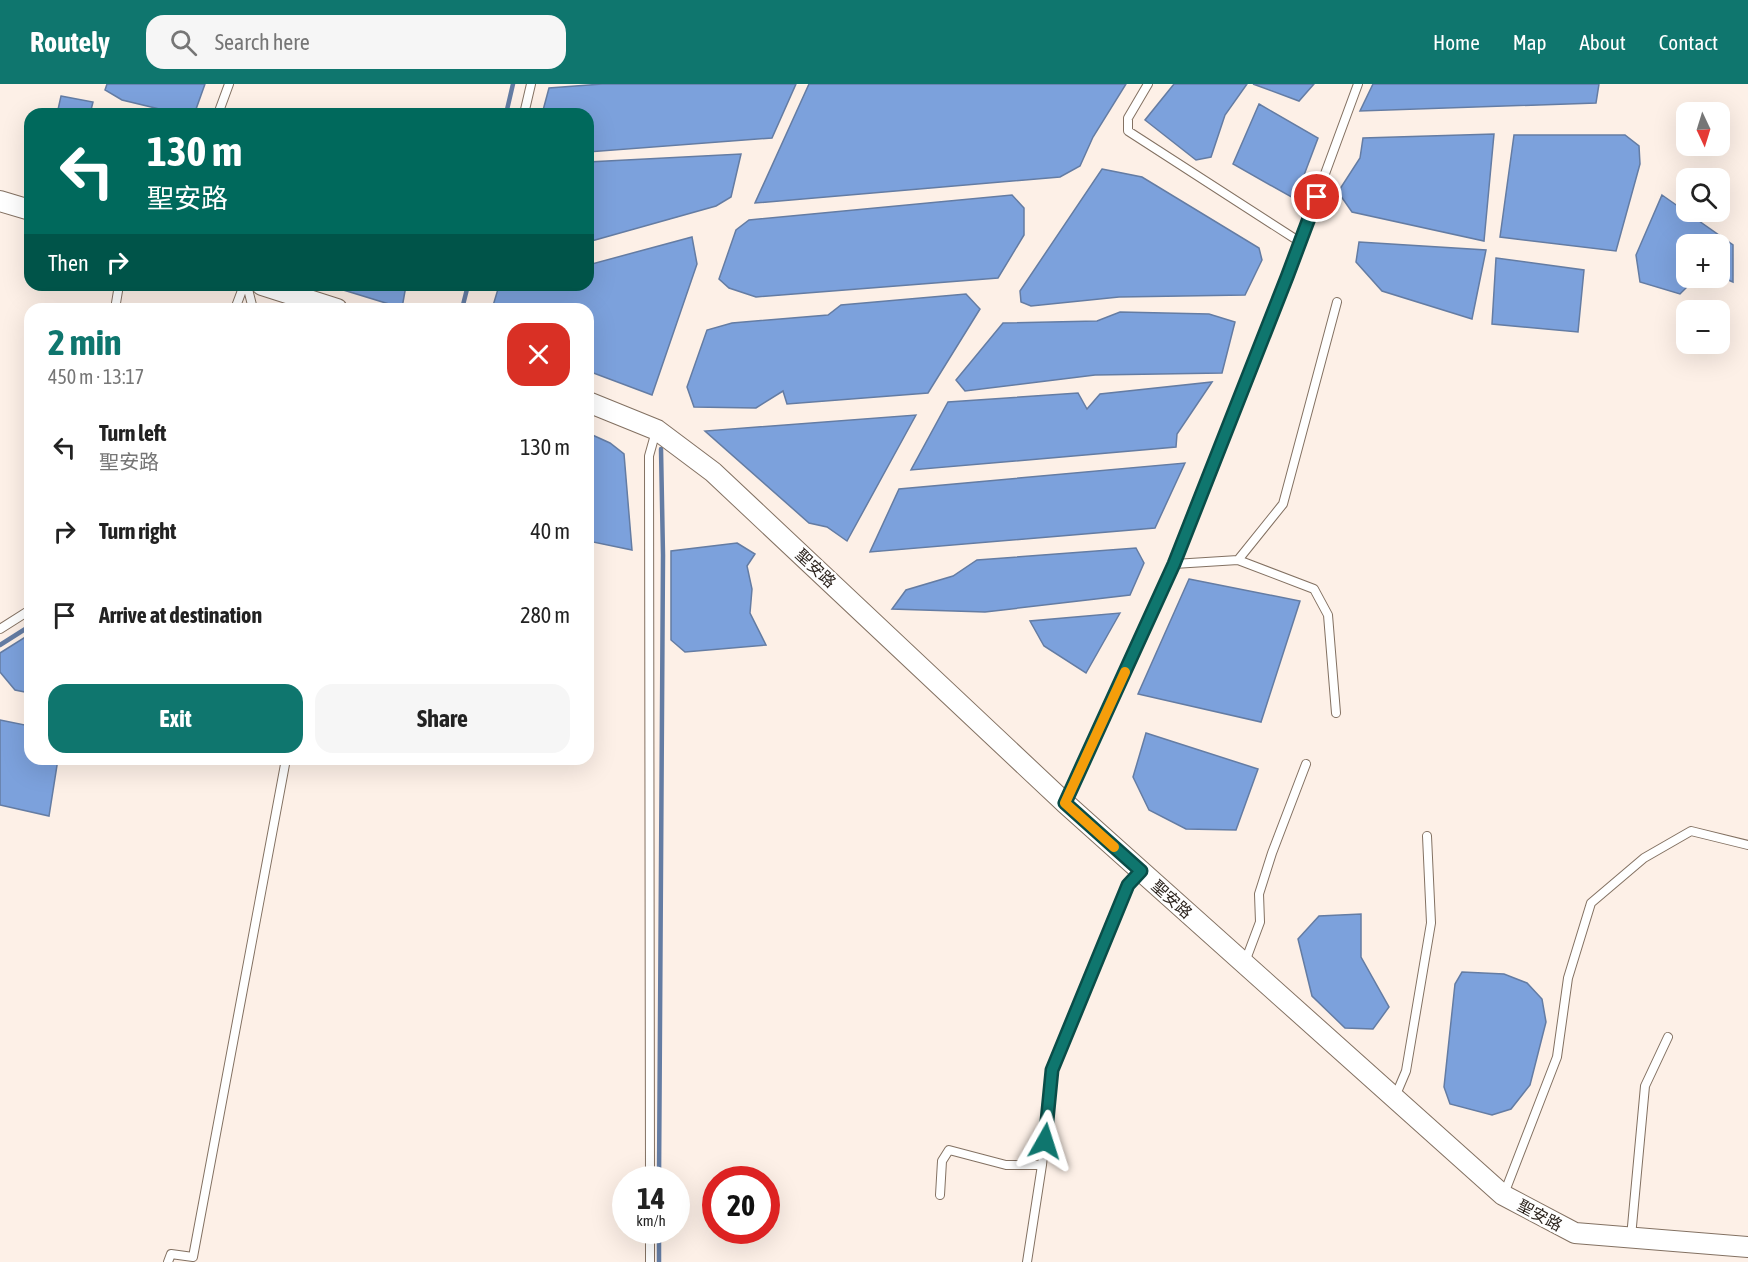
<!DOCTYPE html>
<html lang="en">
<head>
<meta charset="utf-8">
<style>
	:root { --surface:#fff; --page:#f6f6f6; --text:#222; --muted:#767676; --accent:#0f766e }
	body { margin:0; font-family:"Asap Condensed","Noto Sans TC",sans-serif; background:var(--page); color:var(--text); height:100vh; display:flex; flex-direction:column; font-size:22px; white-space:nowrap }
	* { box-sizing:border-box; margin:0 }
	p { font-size:20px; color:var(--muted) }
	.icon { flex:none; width:33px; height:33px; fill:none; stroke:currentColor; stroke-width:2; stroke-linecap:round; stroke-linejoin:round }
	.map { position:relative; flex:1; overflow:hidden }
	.side { position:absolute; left:24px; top:219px; width:570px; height:462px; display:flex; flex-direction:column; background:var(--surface); border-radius:18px; box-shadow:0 6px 24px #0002 }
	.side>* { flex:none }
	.top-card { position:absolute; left:24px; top:24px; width:570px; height:183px; border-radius:18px; box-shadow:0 6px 24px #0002; background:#00695c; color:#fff; overflow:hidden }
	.needle { width:39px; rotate:176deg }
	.tools { position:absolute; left:1676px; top:18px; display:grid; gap:12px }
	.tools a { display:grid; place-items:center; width:54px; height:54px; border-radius:12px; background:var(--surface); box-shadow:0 6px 24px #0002; font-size:30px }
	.speed { position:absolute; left:612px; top:1082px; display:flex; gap:12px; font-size:30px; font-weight:700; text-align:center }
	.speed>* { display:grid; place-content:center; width:78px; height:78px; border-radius:50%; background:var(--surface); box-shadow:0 6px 24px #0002; line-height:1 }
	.speed small { font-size:15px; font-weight:400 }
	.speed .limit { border:9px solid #d22; background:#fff; color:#111 }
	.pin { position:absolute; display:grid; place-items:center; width:51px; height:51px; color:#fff; margin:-26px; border:3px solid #fff; border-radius:50%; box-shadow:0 2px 6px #0007 }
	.me { position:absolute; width:66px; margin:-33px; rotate:6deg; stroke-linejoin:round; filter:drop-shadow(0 0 4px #0008) }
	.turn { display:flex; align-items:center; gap:21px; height:126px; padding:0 24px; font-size:27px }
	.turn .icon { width:78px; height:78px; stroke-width:2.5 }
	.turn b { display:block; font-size:42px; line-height:51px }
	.then { display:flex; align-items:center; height:57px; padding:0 24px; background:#0003; gap:12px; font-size:22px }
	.round { display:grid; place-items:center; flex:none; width:63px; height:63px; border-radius:18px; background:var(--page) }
	.head { display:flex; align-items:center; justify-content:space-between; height:102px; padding:0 24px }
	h1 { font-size:36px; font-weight:700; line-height:45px; color:var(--accent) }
	.primary-button { display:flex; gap:12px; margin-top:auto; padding:12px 24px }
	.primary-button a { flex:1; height:69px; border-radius:18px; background:var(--accent); color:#fff; font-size:24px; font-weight:700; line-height:69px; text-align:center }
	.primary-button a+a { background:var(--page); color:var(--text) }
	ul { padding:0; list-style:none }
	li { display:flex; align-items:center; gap:18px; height:84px; padding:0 24px }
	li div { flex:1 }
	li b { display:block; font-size:22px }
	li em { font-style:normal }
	header { display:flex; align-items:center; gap:36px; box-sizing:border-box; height:84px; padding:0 30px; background:var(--accent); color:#fff }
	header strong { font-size:28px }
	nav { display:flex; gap:33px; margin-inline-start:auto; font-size:21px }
	.search { width:420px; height:54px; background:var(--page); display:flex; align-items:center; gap:15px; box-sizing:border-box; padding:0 21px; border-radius:18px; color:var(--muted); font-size:22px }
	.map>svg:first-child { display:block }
	.water { fill:#7ca1dc; stroke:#647ca3; stroke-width:1.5 }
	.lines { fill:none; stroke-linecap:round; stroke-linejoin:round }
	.stream { stroke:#647ca3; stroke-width:4.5 }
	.service-casing { stroke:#837162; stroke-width:10 }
	.tertiary-casing { stroke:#837162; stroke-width:22 }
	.service { stroke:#fff; stroke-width:8 }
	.tertiary { stroke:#fff; stroke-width:20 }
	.route-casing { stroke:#0a4d48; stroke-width:15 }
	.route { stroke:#0f766e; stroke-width:10 }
	.slow { stroke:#f59e0b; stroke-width:10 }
	.labels { text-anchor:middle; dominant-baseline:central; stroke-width:4.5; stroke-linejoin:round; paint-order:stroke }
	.street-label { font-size:16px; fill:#2c241e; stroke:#fff }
</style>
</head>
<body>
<header>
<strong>Routely</strong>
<div class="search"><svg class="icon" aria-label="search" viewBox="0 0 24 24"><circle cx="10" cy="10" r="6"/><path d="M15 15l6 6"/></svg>Search here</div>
<nav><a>Home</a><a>Map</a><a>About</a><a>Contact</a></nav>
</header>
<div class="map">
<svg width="1748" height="1178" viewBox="0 0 1748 1178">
	<rect width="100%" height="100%" fill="#fdf0e7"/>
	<path class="water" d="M107,0H205L195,28L180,30L122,16L105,6Z
		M602,0H796L772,54L588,68V30H542L549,4Z
		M809,0H1126L1093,53L1080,82L1060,93L755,119Z
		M1174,0H1247L1225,31L1211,73L1196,76L1145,36Z
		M1253,0H1314L1299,17Z
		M1373,0H1599L1596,19L1360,27Z
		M61,12L93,18L90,30H57Z
		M1259,20L1318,54L1295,115L1233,80Z
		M1494,50L1484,157L1352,128L1338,108L1360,74L1363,54Z
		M1514,51H1625L1639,62L1640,80L1616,167L1500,153Z
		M741,70L731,113L716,122L588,158V78Z
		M1102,85L1142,93L1259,164L1262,176L1245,211L1119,213L1031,222L1021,218L1020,207Z
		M1012,111L1024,124V151L998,194L756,213L729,204L719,195L736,146L749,136Z
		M1662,111L1733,161V198L1719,192V160H1686V194H1696L1680,210L1640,198L1636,171Z
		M692,153L697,180L652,311L588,287V225H492L498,205L514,201H588V181Z
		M1359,158L1486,166L1472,235L1382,207L1356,178Z
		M1496,174L1584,186L1578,248L1492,240Z
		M327,201H411L405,207L402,224Z
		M966,210L980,225L928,309L787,320L783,307L756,324L694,323L687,303L707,246L732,239L828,231L841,221Z
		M1120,228L1209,230L1235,238L1222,289L1095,291L965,307L956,296L1003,239L1097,237Z
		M1212,298L1177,350L1176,363L911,386L948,318L1078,309L1087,325L1100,310Z
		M916,331L847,457L827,443L809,439L705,347Z
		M588,349L610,359L624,370L632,466L588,457Z
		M1185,379L1155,444L870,468L899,405Z
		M737,459L755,470L747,482L752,505L750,529L766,561L685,568L671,556V467Z
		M1136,464L1144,479L1130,511L985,528L892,525L906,506L953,492L977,476Z
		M1189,495L1300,517L1261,638L1138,610Z
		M1120,529L1086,589L1044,562L1030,537Z
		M30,550V609L15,606L0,588V569Z
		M0,636L30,642V675H58L49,732L0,721Z
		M1146,649L1258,685L1236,746L1186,745L1149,726L1133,693Z
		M1361,830V873L1389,923L1373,945L1345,944L1312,912L1298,855L1319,832Z
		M1462,888L1504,890L1527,899L1542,915L1546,938L1530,1001L1511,1025L1492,1031L1450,1020L1444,1003L1455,900Z"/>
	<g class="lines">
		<path class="stream" d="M506,30L513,0
			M462,225L468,201
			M0,561L30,542
			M659,1095L663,471L661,365
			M659,1178V1146"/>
		<g class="service-casing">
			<path id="service" d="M1148,0L1128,34V47L1300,158
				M218,30L229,0
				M524,30L531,0
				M247,201L253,225
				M115,225L119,201
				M235,225L244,201
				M1238,476L1283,420L1337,218
				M1174,480L1238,476L1314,505L1328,531L1336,629
				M0,545L30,526
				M1066,718L1174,480L1287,193L1358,0
				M1245,878L1260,838L1259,810L1272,769L1306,680
				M1395,1013L1406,987L1431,839L1427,752
				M650,1095L649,372L656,347
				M1504,1110L1557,973L1568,894L1591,819L1644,774L1691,747L1748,761
				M940,1111L942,1077L949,1066L1006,1081H1042
				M650,1146V1178
				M1631,1153L1645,1002L1668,953
				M168,1178L171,1170L193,1173L286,675
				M1027,1178L1042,1081L1052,986L1128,801L1140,788"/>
		</g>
		<g class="tertiary-casing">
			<path id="tertiary" d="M0,117L30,126
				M262,201L337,225
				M588,318L657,346L713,388L1065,719L1503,1111L1575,1149L1748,1163"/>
		</g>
		<use href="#service" class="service"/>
		<use href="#tertiary" class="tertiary"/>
	</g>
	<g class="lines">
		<g class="route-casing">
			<path id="route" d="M1045,1057L1052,986L1128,801L1141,787L1065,719L1174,480L1287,193L1317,113"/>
		</g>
		<use href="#route" class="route"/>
		<path class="slow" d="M1114,763L1065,719L1125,588"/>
	</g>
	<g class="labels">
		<g class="street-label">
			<text transform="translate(816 484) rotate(43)">聖安路</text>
			<text transform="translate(1172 815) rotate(42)">聖安路</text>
			<text transform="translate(1540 1131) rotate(28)">聖安路</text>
		</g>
	</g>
</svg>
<div class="tools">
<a><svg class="needle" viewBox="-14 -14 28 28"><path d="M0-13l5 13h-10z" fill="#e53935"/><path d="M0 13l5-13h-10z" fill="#767676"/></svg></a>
<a><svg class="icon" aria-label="search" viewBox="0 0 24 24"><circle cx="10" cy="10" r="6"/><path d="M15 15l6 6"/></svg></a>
<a>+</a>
<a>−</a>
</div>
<div class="speed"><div>14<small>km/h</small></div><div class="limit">20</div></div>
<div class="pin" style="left:1317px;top:113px;background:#d93025"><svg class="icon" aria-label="arrive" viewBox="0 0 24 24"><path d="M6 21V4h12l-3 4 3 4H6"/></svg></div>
<svg class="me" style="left:1045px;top:1057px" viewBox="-20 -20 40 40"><path d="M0-17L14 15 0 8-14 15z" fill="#0f766e" stroke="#fff" stroke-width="4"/></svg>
<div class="top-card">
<div class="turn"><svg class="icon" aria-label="left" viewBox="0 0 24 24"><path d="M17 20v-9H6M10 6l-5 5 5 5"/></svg><div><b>130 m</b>聖安路</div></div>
<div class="then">Then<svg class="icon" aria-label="right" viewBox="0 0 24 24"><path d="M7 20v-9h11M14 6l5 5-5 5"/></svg></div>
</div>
<section class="side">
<div class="head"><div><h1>2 min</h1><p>450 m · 13:17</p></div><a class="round" style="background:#d93025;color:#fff"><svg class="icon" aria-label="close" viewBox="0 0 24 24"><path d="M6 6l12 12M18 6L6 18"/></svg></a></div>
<ul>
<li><svg class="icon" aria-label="left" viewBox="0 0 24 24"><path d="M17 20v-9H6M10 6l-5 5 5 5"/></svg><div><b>Turn left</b><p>聖安路</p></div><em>130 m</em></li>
<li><svg class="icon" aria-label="right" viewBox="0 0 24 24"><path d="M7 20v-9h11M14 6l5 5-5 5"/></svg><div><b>Turn right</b></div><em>40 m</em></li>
<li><svg class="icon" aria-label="arrive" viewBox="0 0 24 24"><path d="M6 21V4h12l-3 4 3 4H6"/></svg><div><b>Arrive at destination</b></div><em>280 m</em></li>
</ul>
<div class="primary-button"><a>Exit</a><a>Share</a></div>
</section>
</div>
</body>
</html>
